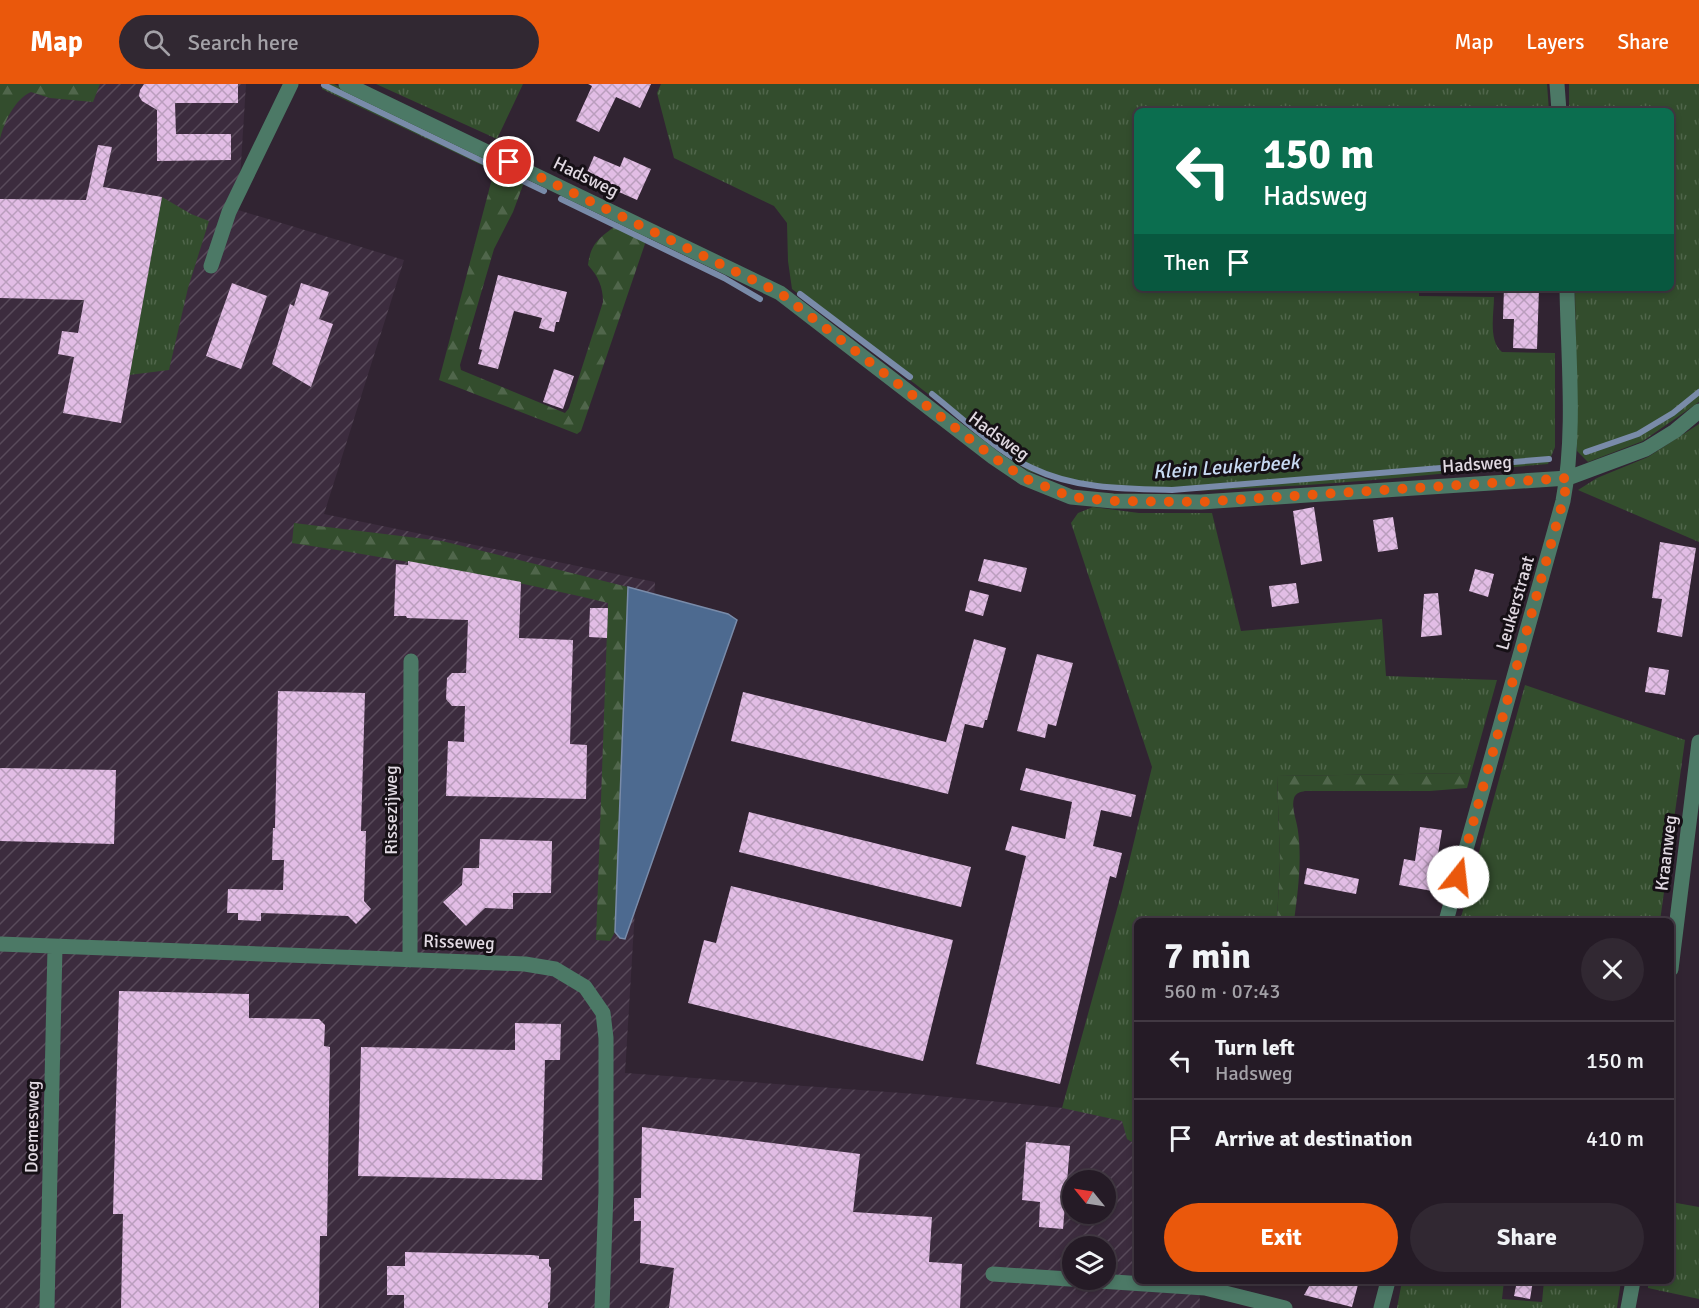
<!DOCTYPE html>
<html lang="en">
<head>
<meta charset="utf-8">
<style>
	:root { --surface:#251b26; --page:#312832; --text:#f1f3f6; --muted:#a3a1a7; --line:#423943; --accent:#ea580c }
	body { margin:0; font-family:Signika,sans-serif; background:var(--page); color:var(--text); height:100vh; display:flex; flex-direction:column; font-size:22px; white-space:nowrap }
	* { box-sizing:border-box; margin:0 }
	p { font-size:20px; color:var(--muted) }
	.icon { flex:none; width:33px; height:33px; fill:none; stroke:currentColor; stroke-width:2; stroke-linecap:round; stroke-linejoin:round }
	.map { position:relative; flex:1; overflow:hidden }
	.drawer { position:absolute; left:1134px; top:834px; width:540px; height:366px; display:flex; flex-direction:column; background:var(--surface); border-radius:9px; box-shadow:0 3px 9px #0003,0 0 0 2px var(--line) }
	.drawer>* { flex:none }
	.guide { position:absolute; left:1134px; top:24px; width:540px; height:183px; border-radius:9px; box-shadow:0 3px 9px #0003,0 0 0 2px var(--line); background:#0b6e4f; color:#fff; overflow:hidden }
	.needle { width:39px; rotate:300deg }
	.buttons { position:absolute; left:1062px; top:1086px; display:grid; gap:12px }
	.buttons a { display:grid; place-items:center; width:54px; height:54px; border-radius:50%; background:var(--surface); box-shadow:0 3px 9px #0003,0 0 0 2px var(--line); font-size:30px }
	.pin { position:absolute; display:grid; place-items:center; width:51px; height:51px; color:#fff; margin:-26px; border:3px solid #fff; border-radius:50%; box-shadow:0 2px 6px #0007 }
	.me { position:absolute; width:66px; margin:-33px; rotate:16deg; stroke-linejoin:round; filter:drop-shadow(0 0 4px #0008) }
	.turn { display:flex; align-items:center; gap:21px; height:126px; padding:0 30px; font-size:27px }
	.turn .icon { width:78px; height:78px; stroke-width:2.5 }
	.turn b { display:block; font-size:42px; line-height:51px }
	.then { display:flex; align-items:center; height:57px; padding:0 30px; background:#0003; gap:12px; font-size:22px }
	.round { display:grid; place-items:center; flex:none; width:63px; height:63px; border-radius:32px; background:var(--page) }
	.overview { display:flex; align-items:center; justify-content:space-between; height:102px; padding:0 30px }
	h1 { font-size:36px; font-weight:700; line-height:45px }
	.cta { display:flex; gap:12px; margin-top:auto; padding:12px 30px }
	.cta a { flex:1; height:69px; border-radius:36px; background:var(--accent); color:#fff; font-size:24px; font-weight:700; line-height:69px; text-align:center }
	.cta a+a { background:var(--page); color:var(--text) }
	ul { padding:0; list-style:none }
	li { display:flex; align-items:center; gap:18px; height:78px; padding:0 30px; border-top:2px solid var(--line) }
	li div { flex:1 }
	li b { display:block; font-size:22px }
	li em { font-style:normal }
	header { display:flex; align-items:center; gap:36px; box-sizing:border-box; height:84px; padding:0 30px; background:var(--accent); color:#fff }
	header strong { font-size:28px }
	nav { display:flex; gap:33px; margin-inline-start:auto; font-size:21px }
	.search { width:420px; height:54px; background:var(--page); display:flex; align-items:center; gap:15px; box-sizing:border-box; padding:0 21px; border-radius:33px; color:var(--muted); font-size:22px }
	.map>svg:first-child { display:block }
	.industrial { fill:url(#industrial-furrows); fill-rule:evenodd }
	.grass { fill:url(#grass-tufts) }
	.forest { fill:url(#forest-firs) }
	.water { fill:#4d6a90; stroke:#798ba9; stroke-width:1.5 }
	.lines { fill:none; stroke-linecap:round; stroke-linejoin:round }
	.stream { stroke:#798ba9; stroke-width:6 }
	.building { fill:url(#building-cross-hatch) }
	.minor { stroke:#4c7966; stroke-width:15 }
	.route { stroke:#ea580c; stroke-width:10; stroke-dasharray:0 18 }
	.labels { text-anchor:middle; dominant-baseline:central; stroke-width:6; stroke-linejoin:round; paint-order:stroke }
	.street-label { font-size:18px; fill:#e1d9e2; stroke:#161016 }
	.water-label { font-size:20px; font-style:italic; fill:#c8daf3; stroke:#161016 }
</style>
</head>
<body>
<header>
<strong>Map</strong>
<div class="search"><svg class="icon" aria-label="search" viewBox="0 0 24 24"><circle cx="10" cy="10" r="6"/><path d="M15 15l6 6"/></svg>Search here</div>
<nav><a>Map</a><a>Layers</a><a>Share</a></nav>
</header>
<div class="map">
<svg width="1699" height="1224" viewBox="0 0 1699 1224">
	<defs>
		<pattern id="industrial-furrows" width="10" height="10" patternUnits="userSpaceOnUse" patternTransform="scale(1.5)"><rect width="10" height="10" fill="#3c2c3e"/><path d="M-1 1l2-2M0 10L10 0M9 11l2-2" fill="none" stroke="#584a5a"/></pattern>
		<pattern id="grass-tufts" width="24" height="20" patternUnits="userSpaceOnUse" patternTransform="scale(1.5)"><rect width="24" height="20" fill="#334d2d"/><path d="M3 7l-1-3M5 7V3M7 7l1-3M15 17l-1-3M17 17v-4M19 17l1-3" fill="none" stroke="#50664b"/></pattern>
		<pattern id="forest-firs" width="22" height="20" patternUnits="userSpaceOnUse" patternTransform="scale(1.5)"><rect width="22" height="20" fill="#334d2d"/><path d="M5 1l3.5 6h-7zM16 11l3.5 6h-7z" fill="#50664b"/></pattern>
		<pattern id="building-cross-hatch" width="8" height="8" patternUnits="userSpaceOnUse" patternTransform="scale(1.5)"><rect width="8" height="8" fill="#e2bde5"/><path d="M0 0l8 8M0 8l8-8" fill="none" stroke="#ba9ebd"/></pattern>
	</defs>
	<rect width="100%" height="100%" fill="#312432"/>
	<path class="industrial" d="M0,0H246L238,126L404,176L324,430L655,498L625,989L916,1010L1137,1031V1197H1199L1200,1224H0ZM1072,1096H1106V1130H1072ZM1072,1162H1106V1196H1072Z"/>
	<path class="grass" d="M322,0H334L498,81L494,87L322,5Z
		M376,0H523L497,55Z
		M661,0H1547L1549,27H1137V204H1419V212L1494,213C1494,229 1488,257 1502,268L1555,269V363L1548,380C1455,388 1364,398 1271,403C1188,408 1108,414 1028,387L792,205L788,177L787,139L774,122L674,74L657,9Z
		M1569,0H1699V318L1643,357L1588,378L1577,367L1575,204H1671V27H1569Z
		M162,113L191,130L209,137L188,204L169,286L129,291Z
		M1699,340V458L1578,406L1597,394L1648,373Z
		M1093,423L1139,429H1212L1241,547L1382,535L1386,592L1497,596L1471,689L1277,692L1280,777L1277,837H1137V1061L1127,1055L1122,1037L1062,1024L1122,807L1152,683L1071,439L1078,429Z
		M1525,601L1685,656L1660,837H1460Z
		M1671,1118L1699,1123V1215L1648,1204V1197H1671Z
		M1402,1197H1504L1502,1215L1542,1218L1544,1197H1621L1617,1224H1397Z"/>
	<path class="forest" d="M0,0H100L93,18L50,14L31,8C15,15 4,38 0,55Z
		M498,81L526,93L513,128L494,165L460,281L461,286L565,329L569,324L603,218C603,203 598,192 588,181C591,156 603,152 622,137L648,151L581,347L577,350L439,296L494,87Z
		M294,439L442,457L628,503L615,848L610,857L596,856L608,519C504,494 398,475 292,459Z
		M1471,689L1467,704L1430,707H1305C1300,708 1296,709 1294,714C1291,724 1297,737 1298,747C1302,776 1298,808 1294,837H1277L1280,777L1277,692Z"/>
	<path class="water" d="M628,503L728,530L737,536L625,855L620,854L615,848Z"/>
	<g class="lines">
		<path class="stream" d="M324,1L544,107
			M561,115L724,194L760,215
			M800,210L910,293
			M932,310C961,333 999,369 1032,384C1075,405 1125,405 1172,406L1549,375
			M1586,368L1638,350L1673,329L1699,308"/>
	</g>
	<path class="building" d="M144,0H238V19H175L176,50H231V76L157,77V26L142,17L139,12L140,6Z
		M588,0H651L640,24L616,13L599,48L576,37L592,2Z
		M98,61L112,63L103,103L162,113L121,339L63,329L74,273L58,270L62,247L78,249L84,216L0,214V115L86,116Z
		M594,72L620,83L624,73L651,85L637,116L585,93Z
		M498,191L567,208L559,238H556L554,248L539,244L542,234L514,227L498,285L478,280L482,266L479,265Z
		M232,199L267,212L241,285L206,272Z
		M301,199L329,208L319,235L333,240L311,303L272,280L290,220L294,222Z
		M1504,204H1539L1537,265L1513,264L1514,235H1503Z
		M554,285L574,292L563,325L543,318Z
		M1314,423L1322,477L1301,481L1293,427Z
		M1393,433L1398,465L1378,468L1373,436Z
		M1660,458L1696,464L1682,553L1657,548L1662,515L1652,514Z
		M984,475L1027,484L1021,508L978,497Z
		M408,477L521,498L519,554L573,556L570,660L587,661L586,715L446,712L448,657L464,658L465,622H452L446,615L447,594L452,589H466L468,536L407,534L406,532H394L396,480L408,481Z
		M1475,485L1494,490L1488,513L1469,507Z
		M1296,499L1299,519L1272,523L1269,502Z
		M970,506L989,511L983,532L965,527Z
		M1438,509L1442,551L1421,553L1424,510Z
		M590,524H608L607,554L589,553Z
		M974,555L1006,564L987,636H985L983,644L965,640L948,710L731,657L743,608L946,658Z
		M1037,570L1073,579L1056,642L1048,640L1045,654L1017,647Z
		M1649,583L1669,586L1665,611L1645,608Z
		M278,607L365,609L361,747H366L364,817L371,825L356,840L348,832L261,829V837L238,836V829H227L228,805L283,806L284,776H272L273,744H275Z
		M0,684L116,686L114,760L0,757Z
		M1026,684L1136,711L1131,733L1101,726L1093,762L1122,769L1116,794L1110,792L1060,1000L976,980L1026,772L1005,766L1012,742L1065,755L1072,718L1020,706Z
		M749,728L971,783L961,823L739,768Z
		M1420,743L1442,746L1432,807L1399,801L1404,775L1415,777Z
		M480,755L552,757L551,809H513V825L485,824L466,842L443,818L462,801L463,784H479Z
		M1307,784L1359,795L1356,810L1304,800Z
		M731,802L953,856L923,977L688,919L704,856L716,859Z
		M119,907L249,910V934L319,935L325,941L324,962L330,963L327,1152H320L319,1224H121L123,1130H113Z
		M515,939L561,940L560,976H545L542,1096L358,1092L361,963L515,966Z
		M642,1043L860,1070L853,1128L932,1133L929,1178L962,1180L960,1224H669L674,1184L640,1179L641,1137H634V1114H641Z
		M1026,1058L1070,1062L1063,1145L1039,1143L1040,1118L1022,1116Z
		M405,1168L533,1171L539,1172V1175H549V1182L551,1184L550,1217L548,1219V1224H404V1211H387V1182H405Z
		M1312,1197H1359L1352,1223L1304,1211Z
		M1517,1197H1533L1530,1215L1514,1212Z"/>
	<g class="lines">
		<path class="minor" d="M346,0L780,209L993,373L1024,394L1071,413L1113,417L1201,418L1568,394L1646,365L1675,347L1699,327
			M1557,0L1559,27
			M211,182L229,128L291,0
			M1446,837L1563,417C1576,349 1568,273 1567,204
			M0,860L525,880L555,885L585,903L603,929L606,954V1108L602,1224
			M410,876L411,577
			M1671,885L1699,658
			M993,1190L1205,1204L1285,1224
			M47,1224L55,863
			M1381,1224L1388,1197
			M1628,1224L1633,1197"/>
	</g>
	<g class="lines">
		<path class="route" d="M509,78L780,209L993,373L1024,394L1071,413L1113,417L1201,418L1568,394L1563,417L1458,793"/>
	</g>
	<g class="labels">
		<g class="street-label">
			<text transform="translate(586 93) rotate(26)">Hadsweg</text>
			<text transform="translate(999 352) rotate(36)">Hadsweg</text>
			<text transform="translate(1477 380) rotate(-4)">Hadsweg</text>
			<text transform="translate(1515 519) rotate(-74)">Leukerstraat</text>
			<text transform="translate(391 726) rotate(-90)">Rissezijweg</text>
			<text transform="translate(1666 769) rotate(-83)">Kraanweg</text>
			<text transform="translate(459 858) rotate(2)">Risseweg</text>
			<text transform="translate(32 1043) rotate(-89)">Doemesweg</text>
		</g>
		<g class="water-label">
			<text transform="translate(1226 383) rotate(-4)">Klein Leukerbeek</text>
		</g>
	</g>
</svg>
<div class="buttons">
<a><svg class="needle" viewBox="-14 -14 28 28"><path d="M0-13l5 13h-10z" fill="#e53935"/><path d="M0 13l5-13h-10z" fill="#a3a1a7"/></svg></a>
<a><svg class="icon" aria-label="layers" viewBox="0 0 24 24"><path d="M12 4l9 5-9 5-9-5zM3 14l9 5 9-5"/></svg></a>
</div>
<div class="pin" style="left:509px;top:78px;background:#d93025"><svg class="icon" aria-label="arrive" viewBox="0 0 24 24"><path d="M6 21V4h12l-3 4 3 4H6"/></svg></div>
<svg class="me" style="left:1458px;top:793px" viewBox="-20 -20 40 40"><circle r="19" fill="#fff"/><path d="M0-13L10 11 0 6-10 11z" fill="#ea580c"/></svg>
<div class="guide">
<div class="turn"><svg class="icon" aria-label="left" viewBox="0 0 24 24"><path d="M17 20v-9H6M10 6l-5 5 5 5"/></svg><div><b>150 m</b>Hadsweg</div></div>
<div class="then">Then<svg class="icon" aria-label="arrive" viewBox="0 0 24 24"><path d="M6 21V4h12l-3 4 3 4H6"/></svg></div>
</div>
<section class="drawer">
<div class="overview"><div><h1>7 min</h1><p>560 m · 07:43</p></div><a class="round"><svg class="icon" aria-label="close" viewBox="0 0 24 24"><path d="M6 6l12 12M18 6L6 18"/></svg></a></div>
<ul>
<li><svg class="icon" aria-label="left" viewBox="0 0 24 24"><path d="M17 20v-9H6M10 6l-5 5 5 5"/></svg><div><b>Turn left</b><p>Hadsweg</p></div><em>150 m</em></li>
<li><svg class="icon" aria-label="arrive" viewBox="0 0 24 24"><path d="M6 21V4h12l-3 4 3 4H6"/></svg><div><b>Arrive at destination</b></div><em>410 m</em></li>
</ul>
<div class="cta"><a>Exit</a><a>Share</a></div>
</section>
</div>
</body>
</html>
